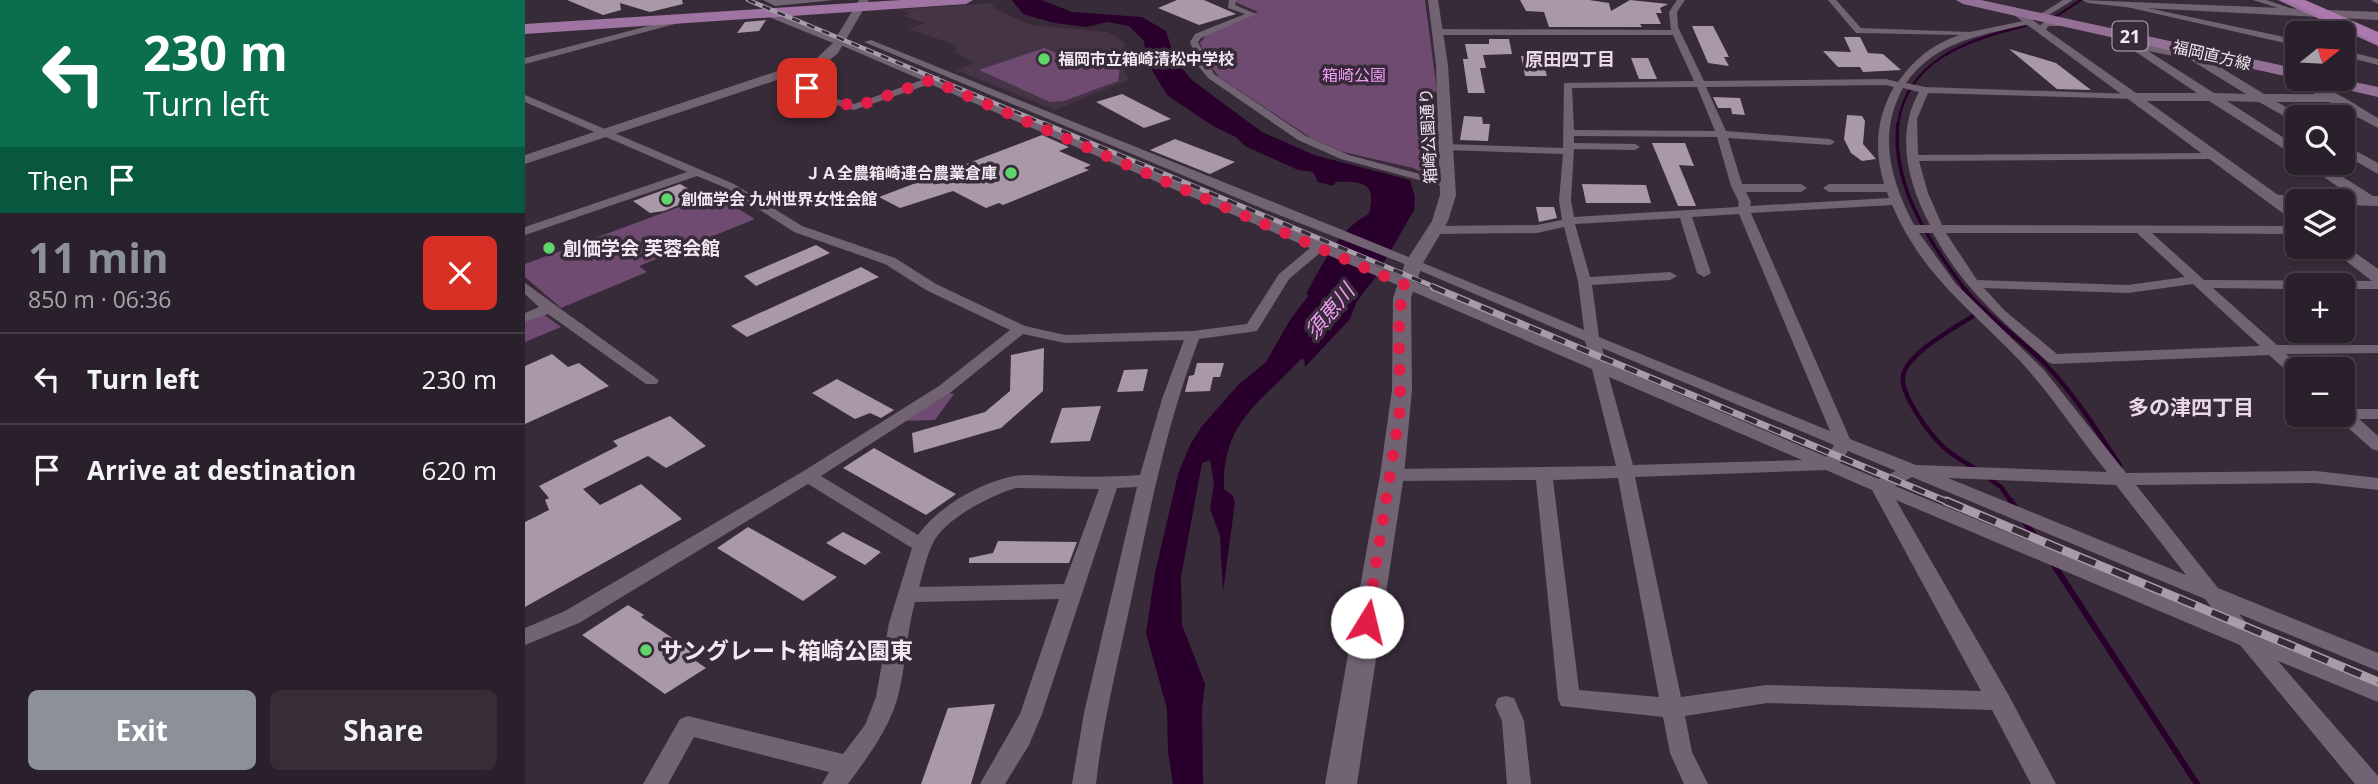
<!DOCTYPE html>
<html lang="en">
<head>
<meta charset="utf-8">
<style>
	:root { --surface:#2a202b; --page:#362d37; --text:#f1f3f6; --muted:#a5a3a9; --line:#463e47; --accent:#8c9099 }
	body { margin:0; font-family:"Open Sans","Noto Sans JP",sans-serif; background:var(--page); color:var(--text); height:100vh; display:flex; flex-direction:column; font-size:26px; white-space:nowrap }
	* { box-sizing:border-box; margin:0 }
	p { font-size:23px; color:var(--muted) }
	.icon { flex:none; width:38px; height:38px; fill:none; stroke:currentColor; stroke-width:2; stroke-linecap:round; stroke-linejoin:round }
	.map { position:relative; flex:1; overflow:hidden }
	.sheet { display:flex; flex-direction:column; background:var(--surface); width:525px }
	.sheet>* { flex:none }
	.banner { background:#0b6e4f; color:#fff; overflow:hidden }
	.needle { width:46px; rotate:72deg }
	.controls { position:absolute; left:1760px; top:21px; display:grid; gap:14px }
	.controls a { display:grid; place-items:center; width:70px; height:70px; border-radius:10px; background:var(--surface); box-shadow:0 2px 5px #0004,0 0 0 2px var(--line); font-size:35px }
	.pin { position:absolute; display:grid; place-items:center; width:60px; height:60px; color:#fff; margin:-30px; border-radius:14px; box-shadow:0 4px 10px #0006 }
	.me { position:absolute; width:77px; margin:-38px; rotate:9deg; stroke-linejoin:round; filter:drop-shadow(0 0 5px #0008) }
	.turn { display:flex; align-items:center; gap:24px; height:147px; padding:0 28px; font-size:32px }
	.turn .icon { width:91px; height:91px; stroke-width:2.5 }
	.turn b { display:block; font-size:49px; line-height:60px }
	.then { display:flex; align-items:center; height:66px; padding:0 28px; background:#0003; gap:14px; font-size:26px }
	.round { display:grid; place-items:center; flex:none; width:74px; height:74px; border-radius:10px; background:var(--page) }
	.overview { display:flex; align-items:center; justify-content:space-between; height:119px; padding:0 28px }
	h1 { font-size:42px; font-weight:700; line-height:52px; color:var(--accent) }
	.cta { display:flex; gap:14px; margin-top:auto; padding:14px 28px }
	.cta a { flex:1; height:80px; border-radius:10px; background:var(--accent); color:#fff; font-size:28px; font-weight:700; line-height:80px; text-align:center }
	.cta a+a { background:var(--page); color:var(--text) }
	ul { padding:0; list-style:none }
	li { display:flex; align-items:center; gap:21px; height:91px; padding:0 28px; border-top:2px solid var(--line) }
	li div { flex:1 }
	li b { display:block; font-size:26px }
	li em { font-style:normal }
	main { display:flex; flex:1; min-height:0 }
	.map>svg:first-child { display:block }
	.built { fill:#453346 }
	.green { fill:#6f4a71 }
	.water { fill:#28002b }
	.lines { fill:none; stroke-linecap:round; stroke-linejoin:round }
	.stream-far3 { stroke:#28002b; stroke-width:2.5 }
	.stream-far2 { stroke:#28002b; stroke-width:3.5 }
	.stream-far1 { stroke:#28002b; stroke-width:4.5 }
	.stream { stroke:#28002b; stroke-width:6 }
	.building { fill:#a898a8 }
	.minor { fill:#726372; fill-rule:evenodd }
	.tertiary { fill:#726372; fill-rule:evenodd }
	.secondary { fill:#726372; fill-rule:evenodd }
	.primary { fill:#957096; fill-rule:evenodd }
	.trunk { fill:#a074a2; fill-rule:evenodd }
	.motorway { fill:#ac79ae; fill-rule:evenodd }
	.rail-far3-casing { stroke:#a79da8; stroke-width:4.5 }
	.rail-far2-casing { stroke:#a79da8; stroke-width:5 }
	.rail-far1-casing { stroke:#a79da8; stroke-width:7 }
	.rail-casing { stroke:#a79da8; stroke-width:9 }
	.rail-far3 { stroke:#382b39; stroke-width:2.5; stroke-dasharray:8; stroke-linecap:butt }
	.rail-far2 { stroke:#382b39; stroke-width:3.5; stroke-dasharray:10; stroke-linecap:butt }
	.rail-far1 { stroke:#382b39; stroke-width:4.5; stroke-dasharray:13; stroke-linecap:butt }
	.rail { stroke:#382b39; stroke-width:6; stroke-dasharray:18; stroke-linecap:butt }
	.route { stroke:#e11d48; stroke-width:12; stroke-dasharray:0 21.6 }
	.poi-dot { fill:#5fd56b; stroke:#382b39; stroke-width:2.5 }
	.labels { text-anchor:middle; dominant-baseline:central; stroke-width:7; stroke-linejoin:round; paint-order:stroke }
	.far-street-label { font-size:16px; fill:#f1e8f1; stroke:#382b39 }
	.far-poi-label { font-size:16px; font-weight:bold; fill:#f1e8f1; stroke:#382b39; text-anchor:start }
	.far-park-label { font-size:16px; fill:#f49df8; stroke:#382b39 }
	.shield { fill:#382b39; stroke:#baafba; stroke-width:2 }
	.shield-label { font-size:18px; font-weight:bold; fill:#f1e8f1 }
	.far-neighbourhood-label { font-size:18px; font-weight:bold; fill:#ead8ea; stroke:#382b39 }
	.poi-label { font-size:19px; font-weight:bold; fill:#f1e8f1; stroke:#382b39; text-anchor:start }
	.water-label { font-size:21px; font-style:italic; fill:#f59df8; stroke:#382b39 }
	.neighbourhood-label { font-size:21px; font-weight:bold; fill:#ead8ea; stroke:#382b39 }
	.near-poi-label { font-size:23px; font-weight:bold; fill:#f1e8f1; stroke:#382b39; text-anchor:start }
</style>
</head>
<body>
<main>
<section class="sheet">
<div class="banner">
<div class="turn"><svg class="icon" aria-label="left" viewBox="0 0 24 24"><path d="M17 20v-9H6M10 6l-5 5 5 5"/></svg><div><b>230 m</b>Turn left</div></div>
<div class="then">Then<svg class="icon" aria-label="arrive" viewBox="0 0 24 24"><path d="M6 21V4h12l-3 4 3 4H6"/></svg></div>
</div>
<div class="overview"><div><h1>11 min</h1><p>850 m · 06:36</p></div><a class="round" style="background:#d93025;color:#fff"><svg class="icon" aria-label="close" viewBox="0 0 24 24"><path d="M6 6l12 12M18 6L6 18"/></svg></a></div>
<ul>
<li><svg class="icon" aria-label="left" viewBox="0 0 24 24"><path d="M17 20v-9H6M10 6l-5 5 5 5"/></svg><div><b>Turn left</b></div><em>230 m</em></li>
<li><svg class="icon" aria-label="arrive" viewBox="0 0 24 24"><path d="M6 21V4h12l-3 4 3 4H6"/></svg><div><b>Arrive at destination</b></div><em>620 m</em></li>
</ul>
<div class="cta"><a>Exit</a><a>Share</a></div>
</section>
<div class="map">
<svg width="1853" height="784" viewBox="0 0 1853 784">
	<rect width="100%" height="100%" fill="#382b39"/>
	<path class="built" d="M466,3L470,9L506,25L583,32L600,43L598,64L603,80L530,110L431,70L450,63L430,53L431,45L383,29L400,23L378,16L384,14L379,11L383,9Z"/>
	<path class="green" d="M712,0H900L912,91L903,95L898,113L911,114V178L888,168L818,152L786,138L694,77L683,63L675,43L684,31L733,12L712,3Z
		M519,48L566,68L596,57L593,81L539,101L525,102L454,70Z
		M189,194L230,219L114,266L122,272L36,308L0,277V264Z
		M18,314L36,327L0,342V322Z
		M423,393L429,394L410,420L380,421Z"/>
	<path class="water" d="M487,0H516L547,12L617,17L641,31L650,60L668,81L737,132L789,155L885,180L890,197L889,210L850,278L832,301L825,319L780,367L779,359L775,360C734,404 697,422 699,489L708,496L710,502L698,592L695,536L685,509L689,484L685,460L677,463L656,577L657,625L680,684L677,709L678,784H648L643,752L642,709L621,633L630,573L653,474L665,445L677,426L713,385L741,362L765,320L784,295L781,294C796,267 814,228 844,214C851,184 841,181 811,182L808,186L793,182L788,172L773,170L720,146L711,137L688,126L642,95L622,62L619,41L604,26L582,22L561,27L529,23L498,14Z"/>
	<g class="lines">
		<path class="stream-far3" d="M1530,17L1556,0
			M1373,125C1381,60 1444,39 1500,26"/>
		<path class="stream-far2" d="M1373,123C1366,184 1404,242 1439,288"/>
		<path class="stream-far1" d="M1438,287C1461,317 1494,337 1521,365C1550,395 1572,431 1595,465
			M1449,468C1440,462 1430,457 1422,450C1407,439 1371,390 1379,372C1389,348 1437,324 1459,309
			M1462,477L1476,487L1487,503"/>
		<path class="stream" d="M1486,501L1491,509
			M1500,522L1518,549
			M1529,565L1672,784"/>
	</g>
	<path class="building" d="M42,0H157L158,4L125,12L95,3L96,10L78,15Z
		M652,0H679L711,14L674,25L633,8Z
		M995,0H1064L1084,3L1086,11L1105,0L1143,4L1135,8L1137,13H1131L1136,24H1115L1117,27H1024L1019,12L1001,11Z
		M241,20L234,31L212,33L220,22Z
		M1167,26H1188L1204,57H1199L1204,66L1183,63Z
		M1319,37H1335L1343,53L1358,54L1376,70L1338,72L1335,67H1313L1298,51L1326,52Z
		M964,39H984L987,54L958,55L961,68H955L960,93H943L938,59H943L940,44H964Z
		M1484,49L1531,63L1566,90L1532,89Z
		M996,56H1016L1022,76H1000Z
		M1106,58H1123L1132,79H1114Z
		M597,94L646,119L619,128L571,102Z
		M1188,97L1215,98L1220,115L1207,114L1206,108H1193Z
		M1322,115L1337,116L1340,121L1338,144L1351,159L1337,161L1326,153L1319,139Z
		M939,116L957,117L958,124H965L963,141L935,140Z
		M517,135L544,147L534,151L566,165L559,168L564,170L478,205L474,203L461,208L428,191L375,208L354,197Z
		M650,139L710,162L685,174L625,150Z
		M1127,143H1160L1169,166L1154,165L1171,206H1153Z
		M155,184L176,196L139,211L125,213L108,201Z
		M1057,184L1121,185L1126,203H1061Z
		M1011,207H1029L1032,218L1014,222Z
		M291,245L305,253L231,286L219,276Z
		M336,267L354,277L222,337L206,326Z
		M519,348L518,391L476,428L389,453L387,433L460,412L485,391L486,355Z
		M27,354L43,367L54,363L84,386L0,424V366Z
		M672,363H699L695,377H688L685,391L660,392L664,376L669,375Z
		M623,369L618,391L592,392L599,370Z
		M312,379L369,410L356,418L345,413L330,419L287,393Z
		M576,406L565,441L525,443L537,408Z
		M145,416L181,446L141,468L123,456L58,489L75,505L116,484L157,519L0,607V522L24,510L20,500L24,498L14,486L93,446L88,441Z
		M349,448L400,477L431,494L401,515L318,468Z
		M223,527L312,577L278,601L192,548Z
		M318,532L356,552L340,565L301,543Z
		M473,541L552,542L544,563H444V558L468,553Z
		M103,605L119,615L116,617L173,655L168,659L181,668L140,694L57,635Z
		M470,704L446,784H396L423,708Z"/>
	<g class="lines">
		<path class="minor" d="M238,0H309L250,6Z
			M704,0H712L710,5L731,14L676,38L673,42L689,74L781,136L824,155L928,183V187H920L816,159L773,140L683,78L674,67L665,42L670,34L720,14L703,8Z
			M1152,0H1160L1152,12L1153,27L1179,81L1361,79L1373,82C1389,59 1408,44 1434,35L1331,33L1303,0H1311L1336,28L1445,32L1508,19V23C1460,35 1412,39 1381,83L1400,87L1608,94L1613,97L1611,99L1403,93L1392,119L1393,155L1688,153L1694,156L1688,159L1394,161L1403,193L1417,225L1773,226V234L1627,233L1679,280L1853,281V289H1818V285H1773V289L1688,288L1752,345H1853V353L1761,354L1778,369H1773V378L1768,376L1744,355L1528,364L1523,362C1477,321 1438,289 1408,233H1394L1431,284L1519,370L1601,473L1791,471L1853,478V490L1791,483L1611,485L1693,588L1853,653V671L1714,614L1730,633L1853,683V702L1753,661L1853,776V784H1830L1715,645L1371,500L1483,694L1531,784H1506L1467,710L1242,703L1160,716L1167,752L1183,784H1159L1145,753L1138,717L1036,706L1033,699L1011,480L867,481L861,479L858,475L861,471L867,469L1091,466L1067,369L796,252L764,279L732,331L674,339C642,422 625,509 607,596C594,658 578,720 571,784H547L559,713L612,487L592,488L517,714L504,745L480,784H455L495,714L534,599L390,602C381,634 381,668 372,700C362,732 342,758 323,784H297L304,772L169,737L143,784H118L155,719L163,716L318,754L340,725L351,697L364,623L387,548L283,484L54,623L0,645V628L40,611L277,472L414,386L485,330L401,290L360,264L269,232L201,188L172,176L0,235V227L162,172L0,102V95L209,184L277,226L370,258L411,284L500,326L540,335L668,331L722,324L754,274L785,248L405,84L329,110L298,101L248,77L256,75L305,97L329,104L397,80L311,43V39L314,38L406,77L414,76V80L1064,356L1060,341L877,263L736,208L339,42L346,40C584,137 823,230 1059,330L1053,281L1039,227L1012,233L910,234L904,230L910,226L1012,225L1037,220L1034,200L1038,154L921,150L916,147L921,144L1038,148L1039,83L1169,81L1148,35H914L910,32L914,29L1146,30L1144,12ZM1361,85L1369,87C1351,118 1349,150 1359,184H1304L1298,188L1304,192H1362L1364,198L1225,206L1226,202L1221,192H1276L1282,188L1276,184H1217L1203,138L1305,145L1310,142L1305,139L1201,131L1181,87ZM1172,87L1190,131L1049,130L1047,88ZM1378,88L1394,92C1370,135 1383,183 1405,225H1389C1366,181 1352,135 1378,88ZM1049,136L1192,137L1206,186L1214,202L1213,207L1049,217L1046,200L1049,149L1110,150L1115,147L1110,144L1049,143ZM1367,205C1399,278 1444,307 1496,362C1527,396 1553,436 1582,472L1391,465L1325,439L1226,213ZM1214,214L1305,431L1074,337L1067,285L1145,280L1152,276L1145,272L1065,277L1050,224L1155,218L1172,273L1179,277L1186,273L1167,217ZM1421,233H1612L1660,277L1603,285L1452,280ZM1668,284L1735,346L1532,354L1479,310L1459,288L1603,293ZM498,334L540,343L659,340L637,399L615,475C588,477 561,477 533,476C519,476 503,474 489,476C454,483 414,506 393,535L296,476L426,392ZM1077,348L1309,445L1302,457L1081,363ZM1084,377L1277,460L1108,465ZM1323,451L1371,471L1354,479L1315,463ZM1301,470L1347,490L1456,691L1242,685L1156,697L1110,477ZM1387,477L1680,599L1695,619L1370,486ZM1093,478L1134,697L1054,690L1028,480ZM1423,478L1591,485L1661,575ZM491,488L574,489L539,584L394,587C398,573 401,558 407,545C417,520 466,495 491,488Z
			M1538,0H1548L1519,18L1512,16Z
			M1728,0H1741L1777,12L1773,14Z
			M1846,0H1853V4Z
			M1599,3L1773,40V46L1602,7Z
			M162,16H165V20L0,64V58Z
			M1522,20H1545L1549,23L1545,26H1524L1519,31H1513V27Z
			M1818,50L1853,59V65L1818,56Z
			M0,283L131,378L134,381L131,384H121L23,314L0,322V313L14,307L0,294Z
			M1818,409H1853V419H1834L1853,436V451L1847,449L1812,418L1810,415H1818Z
			M981,696L989,698L999,721L1006,784H982L977,721L970,705L973,698Z"/>
		<path class="tertiary" d="M334,0H344L313,53L300,64L0,164V155L292,58L308,43L239,15V11H247L312,36Z
			M903,0H913L923,65L931,195L923,221L898,263L886,298L887,390L879,475L832,784H800L855,475L867,390L868,298L880,263L907,221L915,195L911,65Z
			M1489,7L1611,93H1672L1602,46L1613,41L1672,53L1739,94H1790L1769,82L1767,79L1773,75V79C1794,79 1833,107 1853,118V128L1804,102H1752L1778,117H1773V124L1734,102L1702,101L1773,147V158L1684,101H1622L1753,195L1826,196L1779,163H1796L1848,196H1853V206L1818,205V201H1773V205H1767L1773,209V222L1767,220L1485,12L1484,10ZM1623,51L1664,59L1721,94L1689,93Z
			M1818,144L1853,163V174L1818,154Z
			M1818,244L1853,269V282L1847,281L1803,247H1818Z"/>
		<path class="secondary" d="M1557,0L1853,12V20L1600,7L1563,3Z"/>
		<path class="primary" d="M1431,0H1456L1773,69V79L1438,4Z
			M1786,79H1815L1853,87V97L1788,82Z"/>
		<path class="trunk" d="M376,0H448L441,4L0,34V24Z
			M1753,0H1772L1853,35V46Z"/>
		<path class="motorway" d="M1761,0H1780L1853,32V43Z"/>
		<g class="rail-far3-casing">
			<path id="rail-far3" d="M223,0L522,125"/>
		</g>
		<g class="rail-far2-casing">
			<path id="rail-far2" d="M518,123L912,288"/>
		</g>
		<g class="rail-far1-casing">
			<path id="rail-far1" d="M908,287L1425,503"/>
		</g>
		<g class="rail-casing">
			<path id="rail" d="M1421,501L1853,682"/>
		</g>
		<use href="#rail-far3" class="rail-far3"/>
		<use href="#rail-far2" class="rail-far2"/>
		<use href="#rail-far1" class="rail-far1"/>
		<use href="#rail" class="rail"/>
	</g>
	<g class="lines">
		<path class="route" d="M282,88L290,94L330,107L406,80L880,285C868,327 878,374 874,417L842,622"/>
	</g>
	<g class="poi-dot">
		<circle cx="519" cy="59" r="7"/>
		<circle cx="486" cy="173" r="7"/>
		<circle cx="142" cy="199" r="7"/>
		<circle cx="24" cy="248" r="7"/>
		<circle cx="121" cy="650" r="7"/>
	</g>
	<g class="labels">
		<g class="far-street-label">
			<text transform="translate(1687 55) rotate(13)">福岡直方線</text>
			<text transform="translate(903 136) rotate(-93)">箱崎公園通り</text>
		</g>
		<g class="far-poi-label">
			<text x="533" y="59">福岡市立箱崎清松中学校</text>
			<text x="472" y="173" text-anchor="end">ＪＡ全農箱崎連合農業倉庫</text>
			<text x="156" y="199">創価学会 九州世界女性会館</text>
		</g>
		<g class="far-park-label">
			<text x="829" y="75">箱崎公園</text>
		</g>
		<rect class="shield" x="1587.5" y="21.5" width="35" height="29" rx="5"/>
		<g class="shield-label">
			<text x="1605" y="36">21</text>
		</g>
		<g class="far-neighbourhood-label">
			<text x="1045" y="59">原田四丁目</text>
		</g>
		<g class="poi-label">
			<text x="38" y="248">創価学会 芙蓉会館</text>
		</g>
		<g class="water-label">
			<text transform="translate(804 311) rotate(-50)">須恵川</text>
		</g>
		<g class="neighbourhood-label">
			<text x="1666" y="407">多の津四丁目</text>
		</g>
		<g class="near-poi-label">
			<text x="135" y="650">サングレート箱崎公園東</text>
		</g>
	</g>
</svg>
<div class="controls">
<a><svg class="needle" viewBox="-14 -14 28 28"><path d="M0-13l5 13h-10z" fill="#e53935"/><path d="M0 13l5-13h-10z" fill="#a5a3a9"/></svg></a>
<a><svg class="icon" aria-label="search" viewBox="0 0 24 24"><circle cx="10" cy="10" r="6"/><path d="M15 15l6 6"/></svg></a>
<a><svg class="icon" aria-label="layers" viewBox="0 0 24 24"><path d="M12 4l9 5-9 5-9-5zM3 14l9 5 9-5"/></svg></a>
<a>+</a>
<a>−</a>
</div>
<div class="pin" style="left:282px;top:88px;background:#d93025"><svg class="icon" aria-label="arrive" viewBox="0 0 24 24"><path d="M6 21V4h12l-3 4 3 4H6"/></svg></div>
<svg class="me" style="left:842px;top:622px" viewBox="-20 -20 40 40"><circle r="19" fill="#fff"/><path d="M0-13L10 11 0 6-10 11z" fill="#e11d48"/></svg>
</div>
</main>
</body>
</html>
